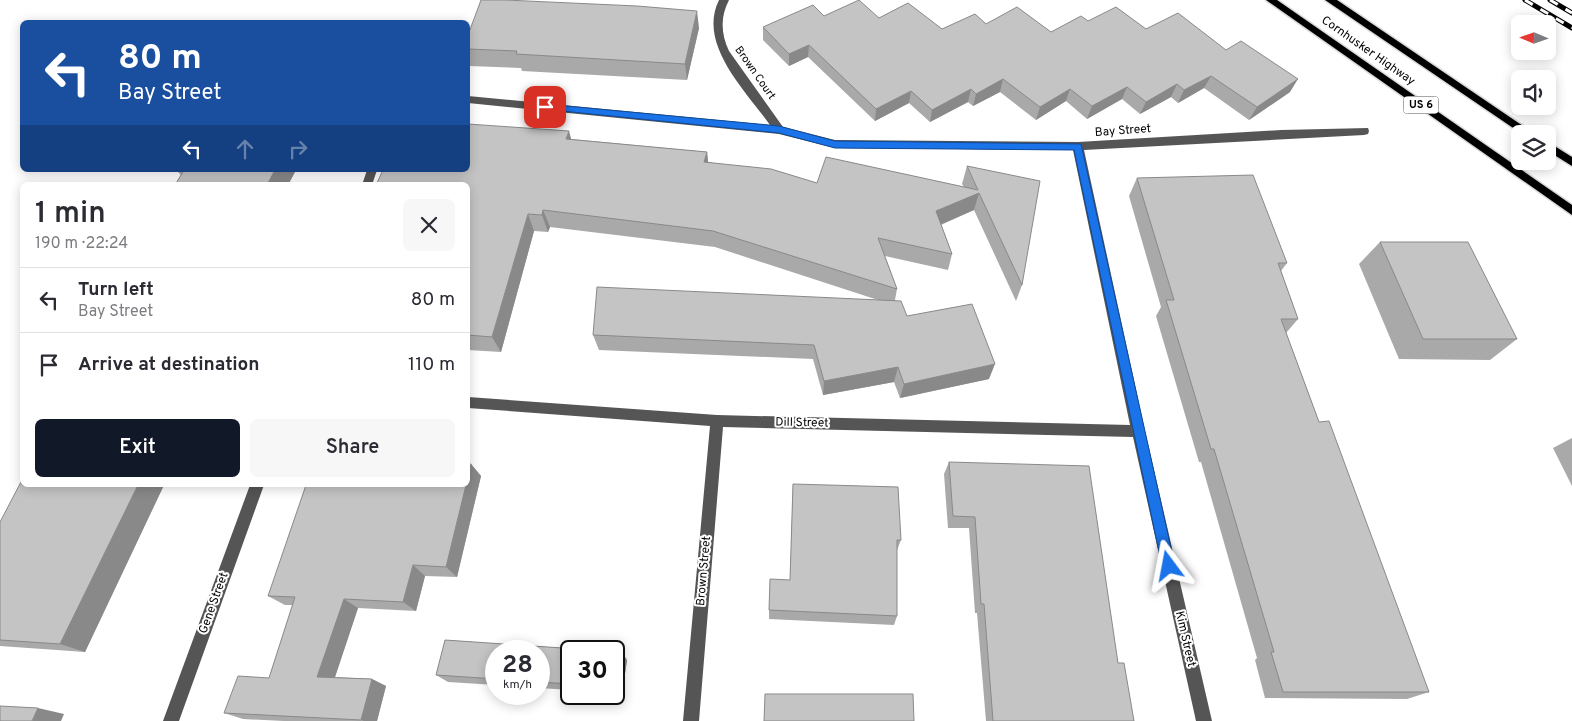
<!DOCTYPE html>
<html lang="en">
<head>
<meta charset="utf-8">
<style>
	:root { --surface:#fff; --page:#f7f7f7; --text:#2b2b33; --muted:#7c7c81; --line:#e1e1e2; --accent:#111827 }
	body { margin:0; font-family:Overpass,sans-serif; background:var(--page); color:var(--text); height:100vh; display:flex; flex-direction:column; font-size:19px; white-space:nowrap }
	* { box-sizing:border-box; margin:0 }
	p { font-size:16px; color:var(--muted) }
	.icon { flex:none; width:28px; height:28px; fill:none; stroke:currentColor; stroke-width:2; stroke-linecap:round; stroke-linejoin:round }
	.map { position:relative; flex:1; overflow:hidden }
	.drawer { position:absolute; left:20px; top:182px; width:450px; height:305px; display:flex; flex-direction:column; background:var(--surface); border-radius:8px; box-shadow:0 2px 12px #0003 }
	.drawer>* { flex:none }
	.top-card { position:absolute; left:20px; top:20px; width:450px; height:152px; border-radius:8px; box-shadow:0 2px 12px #0003; background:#1a4fa0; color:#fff; overflow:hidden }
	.needle { width:32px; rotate:272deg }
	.buttons { position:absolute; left:1511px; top:15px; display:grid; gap:10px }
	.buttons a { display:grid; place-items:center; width:45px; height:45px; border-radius:8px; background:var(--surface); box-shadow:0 2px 12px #0003; font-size:25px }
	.speed { position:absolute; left:485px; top:640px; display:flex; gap:10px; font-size:25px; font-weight:700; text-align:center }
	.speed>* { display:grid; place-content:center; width:65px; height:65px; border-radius:50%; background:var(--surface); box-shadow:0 2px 12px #0003; line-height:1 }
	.speed small { font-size:12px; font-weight:400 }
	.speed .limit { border:2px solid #111; border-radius:8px; background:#fff; color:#111 }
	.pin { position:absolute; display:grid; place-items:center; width:42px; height:42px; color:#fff; margin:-21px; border-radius:10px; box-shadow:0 2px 8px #0006 }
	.me { position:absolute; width:55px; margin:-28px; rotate:347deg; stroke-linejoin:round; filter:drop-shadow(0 0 4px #0008) }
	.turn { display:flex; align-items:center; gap:18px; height:105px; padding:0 15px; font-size:22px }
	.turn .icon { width:65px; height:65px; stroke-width:2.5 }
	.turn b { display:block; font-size:35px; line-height:42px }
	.lanes { display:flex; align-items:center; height:48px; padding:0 15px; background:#0003; justify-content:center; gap:25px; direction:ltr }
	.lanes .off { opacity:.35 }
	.round { display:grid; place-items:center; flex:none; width:52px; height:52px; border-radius:8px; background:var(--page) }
	.overview { display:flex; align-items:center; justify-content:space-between; height:85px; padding:0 15px }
	h1 { font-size:30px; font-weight:600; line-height:38px }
	.button { display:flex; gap:10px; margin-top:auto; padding:10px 15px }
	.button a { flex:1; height:58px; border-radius:8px; background:var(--accent); color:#fff; font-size:20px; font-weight:600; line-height:58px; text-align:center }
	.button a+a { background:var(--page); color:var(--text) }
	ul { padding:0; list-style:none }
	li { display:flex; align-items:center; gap:15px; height:65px; padding:0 15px; border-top:1px solid var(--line) }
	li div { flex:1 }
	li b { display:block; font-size:19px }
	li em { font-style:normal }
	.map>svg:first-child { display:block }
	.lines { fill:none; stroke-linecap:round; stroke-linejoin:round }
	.major-casing { stroke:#dbdbdb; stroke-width:3 }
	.minor { fill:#555; fill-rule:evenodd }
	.major { fill:#000; fill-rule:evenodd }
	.rail-casing { stroke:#000; stroke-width:5 }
	.rail { stroke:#fff; stroke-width:3; stroke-dasharray:9; stroke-linecap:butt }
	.wall { fill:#a9a9a9 }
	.shaded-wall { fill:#898989 }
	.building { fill:#c4c4c4; stroke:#898989 }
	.route { fill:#1a73e8; stroke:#114b97 }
	.labels { text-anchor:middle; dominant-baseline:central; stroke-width:4; stroke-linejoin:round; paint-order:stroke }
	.far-street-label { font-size:11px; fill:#000; stroke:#fff }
	.shield { fill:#fff; stroke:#4c4c4c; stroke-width:1 }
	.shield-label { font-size:11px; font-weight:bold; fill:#000 }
	.street-label { font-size:12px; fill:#000; stroke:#fff }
</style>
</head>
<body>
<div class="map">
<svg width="1572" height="721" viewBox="0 0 1572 721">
	<rect width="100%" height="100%" fill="#fff"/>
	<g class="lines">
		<g class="major-casing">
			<path id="major" d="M1266,0H1277L1572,205V215Z
				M1325,0H1337L1535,134H1522Z
				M1548,142L1572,157V166L1548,151Z"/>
		</g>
		<path class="minor" d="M719,0H729C720,17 721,34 729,51L783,127L835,140L1078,142L1281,130L1368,128L1369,131L1368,134L1364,135L1084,150L1145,431L1212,721H1196L1133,437L723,427L699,721H683L710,426L468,408V397L717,415L1130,425L1073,150L835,148L779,134L468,103V96L770,125C746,91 697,44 719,0Z
			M367,170H377L372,185H362Z
			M250,485H264L179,721H163Z"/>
		<use href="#major" class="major"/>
		<g class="rail-casing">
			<path id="rail" d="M1525,0L1572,28
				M1550,0L1572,13"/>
		</g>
		<use href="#rail" class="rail"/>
	</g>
	<path class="wall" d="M824,16L879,18L942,29L986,24L1051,32L1088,21L1146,29L1226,50L1290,92L1249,120L1204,88L1178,103L1171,97L1140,114L1122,99L1087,119L1066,101L1036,120L1000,92L973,106L968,102L930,122L909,103L875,121L808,57L789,66L763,40V27Z
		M699,28L687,80L522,71L521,68L469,66L468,63V35Z
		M571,139L707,152L708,162L817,183L964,187L962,184L967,166L1022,285L1016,301L974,210L941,225L952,254L948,270L885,256L897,289L895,300L907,316L989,379L900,398L894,382L823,395L813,359L599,350L593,335L878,300L715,247L550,227L548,232L534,231L501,352L468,350V185Z
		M176,170H296L288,185H175L181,175Z
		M1137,178L1287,263L1281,271L1298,319L1286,333L1319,422L1429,692L1407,699L1265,698L1255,660L1257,658L1201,462H1199L1156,316L1161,307L1129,196Z
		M1380,242L1517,339L1490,360L1399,359L1359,264Z
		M1572,438V486L1553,448Z
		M949,462L1118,663L1134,721H986L977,613H975L969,528H948L944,474Z
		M471,464L481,476L457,577L425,576L416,611L358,608L335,677L372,679L386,686L377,721H284L243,719L224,713L269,678L293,605H285L268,596Z
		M793,484L901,540L897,550V616L894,625L769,619V610L790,580Z
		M164,485L85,652L0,646V522Z
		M445,640L606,651H571V690L539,688V651H496V685L448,682L436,675Z
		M614,652L627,660L622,694L614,693Z"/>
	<path class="shaded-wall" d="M697,11L699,28L687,80L685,64Z
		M809,45L808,57L789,66V54Z
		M1211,76L1204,88L1178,103L1184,90Z
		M1003,79L1000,92L973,106L976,94Z
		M1298,79L1290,92L1249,120L1257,107Z
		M1177,84L1171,97L1140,114L1146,102Z
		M1127,87L1122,99L1087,119L1092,106Z
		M971,89L968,102L930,122L932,110Z
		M1070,89L1066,101L1036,120L1040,107Z
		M911,91L909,103L875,121L876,109Z
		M569,131L574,149L566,139Z
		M707,152L709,170L704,162Z
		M275,170H296L288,185H267Z
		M979,193L974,210L932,228L936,211Z
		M543,210L550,227L548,232L542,215Z
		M528,214L534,231L501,352L492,337Z
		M995,364L989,379L900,398L904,384Z
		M898,367L894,382L823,395L824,381Z
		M471,464L481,476L457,577L446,567L466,485H468V480Z
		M138,485H164L85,652L60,644Z
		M413,565L425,576L416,611L403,602Z
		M344,599L358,608L333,683L317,677Z
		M622,652L627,660L622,694L616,687Z
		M372,679L386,686L377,721H364L361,720Z
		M38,708L64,714L61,721H32Z"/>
	<path class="building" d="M481,0H505L637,6L697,11L685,64L516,54L517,51L468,49V35Z
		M859,0L879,18L908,3L942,29L975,14L986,24L1017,7L1051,32L1081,16L1088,21L1116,7L1146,29L1178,13L1226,50L1241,41L1298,79L1257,107L1211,76L1184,90L1177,84L1146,102L1127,87L1092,106L1070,89L1040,107L1003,79L976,94L971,89L932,110L911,91L876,109L809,45L789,54L763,27L813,5L824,16Z
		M468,124L569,131L566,139L707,152L704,162L771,169L817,183L826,157L978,190L967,166L1040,181L1022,285L979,193L936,211L952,254L878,238L897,289L713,231L543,210L542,215L528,214L492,337L468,335V185H376L383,170H468Z
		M184,170H275L267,185H175Z
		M1253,175L1287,263H1278L1298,319H1281L1319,422L1329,421L1429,692H1283L1271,652H1274L1214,449H1211L1166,300H1174L1137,178Z
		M1380,242H1468L1517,339H1423Z
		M597,287L901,301L907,316L972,304L995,364L904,384L898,367L824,381L814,345L593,335Z
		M949,462L1089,466L1118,663H1124L1134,721H993L984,604H981L975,517L953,516Z
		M468,464H471L468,480Z
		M22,480V485H138L60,644L0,640V522Z
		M793,484L898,487L901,540H897V616L769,610L770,579L790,580Z
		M306,485H466L446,567L413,565L403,602L344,599L317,677L372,679L361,720L224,713L238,676L269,678L295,597L268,596Z
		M445,640L606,651H571V684L539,682V651H496V679L436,675Z
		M614,652H622L616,687H614Z
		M765,694H913L914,721H764Z
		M0,706L38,708L32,721H0Z"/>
	<path class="route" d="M545,104L779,126L835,141L1081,144L1175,566L1173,571L1169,573L1164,571L1162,566L1074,150L835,148L779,133L542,109L541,107Z"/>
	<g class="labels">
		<g class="far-street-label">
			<text transform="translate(755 73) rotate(55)">Brown Court</text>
		</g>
		<rect class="shield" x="1403.5" y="96.5" width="35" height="17" rx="4"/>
		<g class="shield-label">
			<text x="1421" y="105">US 6</text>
		</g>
		<g class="street-label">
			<text transform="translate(1368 51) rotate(35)">Cornhusker Highway</text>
			<text transform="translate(1123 131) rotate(-4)">Bay Street</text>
			<text transform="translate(802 423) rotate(1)">Dill Street</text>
			<text transform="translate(704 571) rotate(-85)">Brown Street</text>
			<text transform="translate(214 603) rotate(-70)">Gene Street</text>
			<text transform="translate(1185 639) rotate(77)">Kim Street</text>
		</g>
	</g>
</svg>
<div class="buttons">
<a><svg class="needle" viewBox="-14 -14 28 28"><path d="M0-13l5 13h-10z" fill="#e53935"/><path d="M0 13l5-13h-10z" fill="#7c7c81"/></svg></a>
<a><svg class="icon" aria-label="sound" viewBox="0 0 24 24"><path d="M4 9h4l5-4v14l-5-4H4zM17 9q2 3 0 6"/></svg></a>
<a><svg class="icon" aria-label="layers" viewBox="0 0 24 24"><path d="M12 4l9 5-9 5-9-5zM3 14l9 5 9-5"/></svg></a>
</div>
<div class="speed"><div>28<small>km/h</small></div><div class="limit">30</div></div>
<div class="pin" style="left:545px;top:107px;background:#d93025"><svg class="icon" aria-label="arrive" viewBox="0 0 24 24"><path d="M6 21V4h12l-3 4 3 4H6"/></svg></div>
<svg class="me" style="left:1169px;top:566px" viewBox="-20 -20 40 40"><path d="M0-17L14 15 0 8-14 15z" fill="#1a73e8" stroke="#fff" stroke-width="4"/></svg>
<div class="top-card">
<div class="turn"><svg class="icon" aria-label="left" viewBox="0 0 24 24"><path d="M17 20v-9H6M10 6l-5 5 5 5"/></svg><div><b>80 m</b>Bay Street</div></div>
<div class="lanes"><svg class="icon" aria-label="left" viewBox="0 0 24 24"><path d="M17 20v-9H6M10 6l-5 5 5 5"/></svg><svg class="icon off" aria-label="ahead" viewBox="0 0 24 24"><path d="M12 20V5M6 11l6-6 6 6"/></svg><svg class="icon off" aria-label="right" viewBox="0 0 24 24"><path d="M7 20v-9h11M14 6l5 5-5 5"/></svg></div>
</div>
<section class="drawer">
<div class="overview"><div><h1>1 min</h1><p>190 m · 22:24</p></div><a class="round"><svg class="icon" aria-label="close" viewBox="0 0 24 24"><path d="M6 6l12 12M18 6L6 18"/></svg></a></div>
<ul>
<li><svg class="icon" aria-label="left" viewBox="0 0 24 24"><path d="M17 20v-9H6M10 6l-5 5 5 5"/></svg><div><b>Turn left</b><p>Bay Street</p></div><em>80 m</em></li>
<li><svg class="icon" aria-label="arrive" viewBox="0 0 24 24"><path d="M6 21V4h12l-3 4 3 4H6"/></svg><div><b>Arrive at destination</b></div><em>110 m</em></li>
</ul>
<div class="button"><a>Exit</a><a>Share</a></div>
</section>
</div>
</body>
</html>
